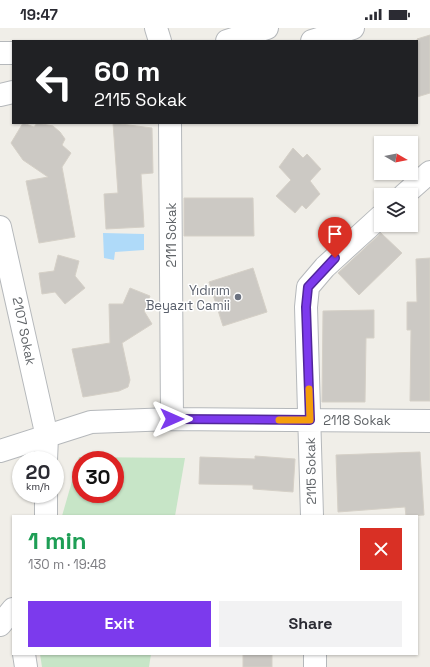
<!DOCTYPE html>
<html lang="en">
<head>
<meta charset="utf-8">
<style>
	:root { --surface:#fff; --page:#f2f2f3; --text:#2b2b33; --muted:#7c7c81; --accent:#7c3aed }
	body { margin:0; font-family:"Space Grotesk",sans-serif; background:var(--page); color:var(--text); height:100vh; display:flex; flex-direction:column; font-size:15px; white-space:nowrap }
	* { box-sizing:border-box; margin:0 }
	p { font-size:13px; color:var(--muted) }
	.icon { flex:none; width:22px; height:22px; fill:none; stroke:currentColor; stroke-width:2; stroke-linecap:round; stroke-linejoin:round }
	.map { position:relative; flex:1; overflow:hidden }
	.panel { position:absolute; left:12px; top:487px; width:406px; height:140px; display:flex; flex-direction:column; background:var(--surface); border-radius:0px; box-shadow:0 1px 3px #0004 }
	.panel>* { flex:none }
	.hud { position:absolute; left:12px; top:12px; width:406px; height:84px; border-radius:0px; box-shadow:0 1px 3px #0004; background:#202124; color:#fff; overflow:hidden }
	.needle { width:26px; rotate:99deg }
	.tools { position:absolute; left:374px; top:108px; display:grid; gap:8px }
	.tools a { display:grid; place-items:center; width:44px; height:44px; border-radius:0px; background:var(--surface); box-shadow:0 1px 3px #0004; font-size:20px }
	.speed { position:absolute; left:12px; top:423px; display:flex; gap:8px; font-size:20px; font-weight:700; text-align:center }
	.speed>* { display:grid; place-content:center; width:52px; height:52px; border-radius:50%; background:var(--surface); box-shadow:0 1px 3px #0004; line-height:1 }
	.speed small { font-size:10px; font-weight:400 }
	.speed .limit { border:6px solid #d22; background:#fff; color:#111 }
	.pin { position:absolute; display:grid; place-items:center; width:34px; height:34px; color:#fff; margin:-41px -17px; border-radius:50% 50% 50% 0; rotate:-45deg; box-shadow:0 0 4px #0007 }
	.pin .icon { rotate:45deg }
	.me { position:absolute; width:44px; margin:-22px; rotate:90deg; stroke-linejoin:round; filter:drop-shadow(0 0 3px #0008) }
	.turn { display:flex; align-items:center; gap:14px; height:84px; padding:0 16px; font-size:18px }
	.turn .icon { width:52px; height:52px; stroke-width:2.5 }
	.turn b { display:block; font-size:28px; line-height:34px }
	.round { display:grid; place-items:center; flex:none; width:42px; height:42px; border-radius:0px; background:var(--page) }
	.summary { display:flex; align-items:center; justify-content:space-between; height:68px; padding:0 16px }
	h1 { font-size:24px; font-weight:700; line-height:30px; color:#1e9e55 }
	.button { display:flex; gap:8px; margin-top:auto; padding:8px 16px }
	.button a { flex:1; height:46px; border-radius:0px; background:var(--accent); color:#fff; font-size:16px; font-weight:700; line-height:46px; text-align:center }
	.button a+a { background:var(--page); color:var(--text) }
	.status { display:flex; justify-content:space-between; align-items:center; height:28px; padding:0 20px; background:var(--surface); direction:ltr }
	.status svg { height:11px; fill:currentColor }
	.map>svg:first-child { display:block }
	.green { fill:#c7e5c7; fill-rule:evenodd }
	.water { fill:#afdaf9 }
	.building { fill:#ccc9c4; stroke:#d5d0c7 }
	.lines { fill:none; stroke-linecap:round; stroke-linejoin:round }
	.minor-casing { stroke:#b5b8bb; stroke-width:24 }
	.minor { stroke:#fff; stroke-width:22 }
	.route-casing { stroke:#51269a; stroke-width:10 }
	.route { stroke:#7c3aed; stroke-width:7 }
	.slow { stroke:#f59e0b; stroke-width:7 }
	.worship-dot { fill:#6b7280; stroke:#fff; stroke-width:1.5 }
	.labels { text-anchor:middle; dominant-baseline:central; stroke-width:3; stroke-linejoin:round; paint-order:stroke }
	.street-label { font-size:13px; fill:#5f6367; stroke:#fff }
	.worship-label { font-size:13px; fill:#5b616d; stroke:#fff; text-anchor:end }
</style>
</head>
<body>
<div class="status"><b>19:47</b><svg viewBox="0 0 49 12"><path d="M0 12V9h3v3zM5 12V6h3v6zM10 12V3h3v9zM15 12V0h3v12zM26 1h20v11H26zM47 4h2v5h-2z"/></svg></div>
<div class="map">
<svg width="430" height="639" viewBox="0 0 430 639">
	<rect width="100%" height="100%" fill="#f0eee8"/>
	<path class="green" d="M79,429L185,430L175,488H62ZM81,432H115V466H81Z
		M40,626H151L149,639H42Z"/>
	<path class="water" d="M103,205L144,206V222L115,224L114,232L104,230Z"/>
	<path class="building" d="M430,7V65L417,69V11Z
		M23,95L34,99L37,95L53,98L60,104L65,111L62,117L71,125L62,139L75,209L39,215L26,153L48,149L23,132L11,115Z
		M113,95L152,100L153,145L141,146L144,199L106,201L104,166L118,165Z
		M293,120L303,130L307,126L321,141L310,153L320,166L306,181L302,177L295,185L276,168L291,152L279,139Z
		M184,170H253L254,208H184Z
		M381,205L402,225L359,267L338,245Z
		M58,227L79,233L75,248L85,260L65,276L55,264L42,266L39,245L54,243Z
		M430,230V373H410L411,302H407V274H417L416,231Z
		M253,240L267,284L223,298L209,254Z
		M130,260L150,268L144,283L152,296L122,315L130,352L128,359L119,363L83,369L72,321L110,315L109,276H123Z
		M374,282V310H366L365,374H322L323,283Z
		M420,424L424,487L406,488L405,479L338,484L336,427Z
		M255,428L295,431L293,464L253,461V457L199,456L200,429L255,431Z
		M243,626H272V639H243Z"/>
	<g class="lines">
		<g class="minor-casing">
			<path id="minor" d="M156,0L160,13
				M227,13L267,0
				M312,13L353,0
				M0,25H13
				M0,67L13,64
				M170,95L172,391
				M404,167L430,144
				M0,199L47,409L46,432
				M0,423L91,394L172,391L430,393
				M46,488V466
				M312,488L306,279L308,259L325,239L381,188
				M0,597L13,581
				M24,626L26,639
				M315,626V639"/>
		</g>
		<use href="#minor" class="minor"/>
	</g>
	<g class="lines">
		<g class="route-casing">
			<path id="route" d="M172,391L310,392L306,279L308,259L335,230"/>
		</g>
		<use href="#route" class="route"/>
		<path class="slow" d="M279,392H310L309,361"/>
	</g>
	<circle class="worship-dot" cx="238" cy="269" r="4"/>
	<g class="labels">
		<g class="street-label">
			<text transform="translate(171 207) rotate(-90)">2111 Sokak</text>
			<text transform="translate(24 303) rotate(78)">2107 Sokak</text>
			<text x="357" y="392">2118 Sokak</text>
			<text transform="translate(311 443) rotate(-91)">2115 Sokak</text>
		</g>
		<g class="worship-label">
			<text x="230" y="262">Yıdırım<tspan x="230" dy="15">Beyazıt Camii</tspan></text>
		</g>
	</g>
</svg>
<div class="tools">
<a><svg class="needle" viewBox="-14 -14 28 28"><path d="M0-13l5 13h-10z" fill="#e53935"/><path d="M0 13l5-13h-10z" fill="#7c7c81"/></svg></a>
<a><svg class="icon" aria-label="layers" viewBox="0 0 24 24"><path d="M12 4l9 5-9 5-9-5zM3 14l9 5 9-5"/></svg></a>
</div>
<div class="speed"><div>20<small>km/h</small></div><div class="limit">30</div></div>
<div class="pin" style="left:335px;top:230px;background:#d93025"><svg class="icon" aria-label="arrive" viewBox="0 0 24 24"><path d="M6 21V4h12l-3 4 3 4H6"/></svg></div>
<svg class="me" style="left:172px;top:391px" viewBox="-20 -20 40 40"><path d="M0-17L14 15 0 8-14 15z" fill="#7c3aed" stroke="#fff" stroke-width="4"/></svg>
<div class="hud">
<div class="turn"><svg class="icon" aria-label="left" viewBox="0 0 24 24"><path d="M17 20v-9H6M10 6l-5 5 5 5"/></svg><div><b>60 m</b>2115 Sokak</div></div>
</div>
<section class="panel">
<div class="summary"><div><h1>1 min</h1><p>130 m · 19:48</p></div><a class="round" style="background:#d93025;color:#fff"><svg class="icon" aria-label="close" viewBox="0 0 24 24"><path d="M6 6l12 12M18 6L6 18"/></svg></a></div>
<div class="button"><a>Exit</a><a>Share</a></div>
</section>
</div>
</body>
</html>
